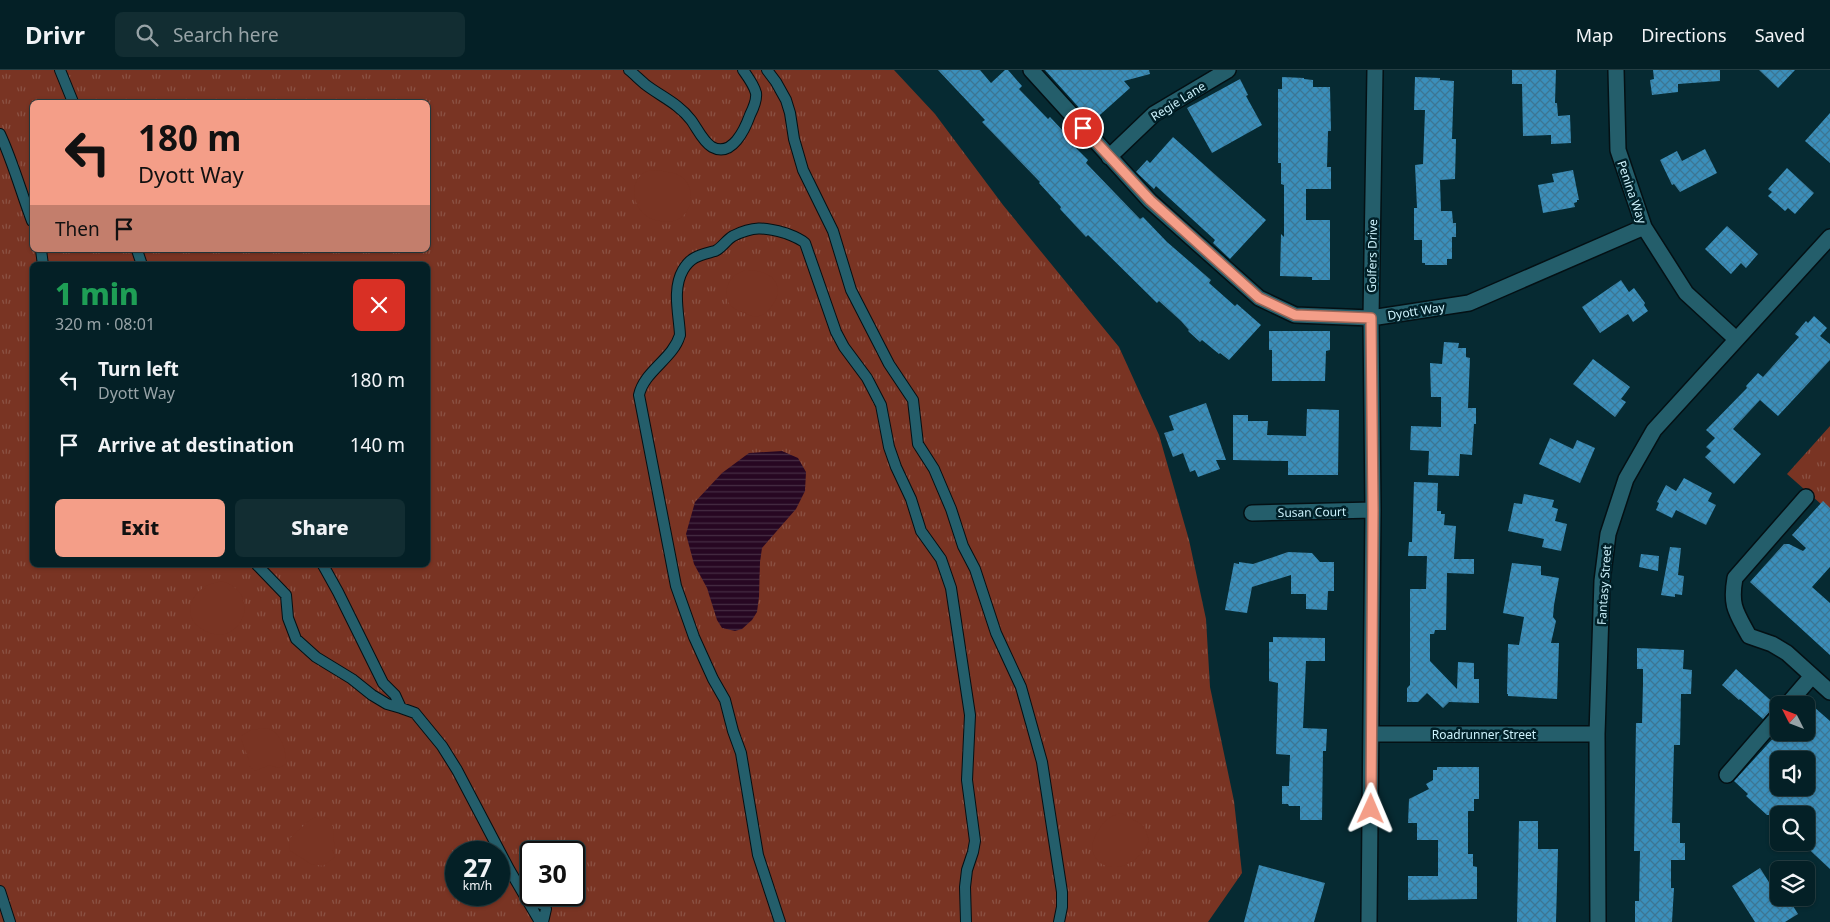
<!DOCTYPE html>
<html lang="en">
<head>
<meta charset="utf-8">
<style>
	:root { --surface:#042026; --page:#122d32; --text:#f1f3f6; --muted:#97a3a7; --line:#253e43; --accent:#f49e88 }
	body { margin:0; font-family:"Noto Sans",sans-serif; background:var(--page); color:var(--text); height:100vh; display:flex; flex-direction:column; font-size:19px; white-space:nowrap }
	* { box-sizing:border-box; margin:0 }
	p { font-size:16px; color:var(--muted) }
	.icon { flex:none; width:28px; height:28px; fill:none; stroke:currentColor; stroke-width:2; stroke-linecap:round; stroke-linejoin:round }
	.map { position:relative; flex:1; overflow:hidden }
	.drawer { position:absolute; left:30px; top:192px; width:400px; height:305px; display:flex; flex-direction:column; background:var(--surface); border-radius:8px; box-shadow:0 1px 4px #0004,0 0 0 1px var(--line) }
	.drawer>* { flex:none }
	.hud { position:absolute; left:30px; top:30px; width:400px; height:152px; border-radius:8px; box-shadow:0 1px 4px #0004,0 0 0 1px var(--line); background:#f49e88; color:#111; overflow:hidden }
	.needle { width:32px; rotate:312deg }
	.controls { position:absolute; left:1770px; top:626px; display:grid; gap:10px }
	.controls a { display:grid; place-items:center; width:45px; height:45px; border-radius:8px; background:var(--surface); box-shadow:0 1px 4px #0004,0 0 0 1px var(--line); font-size:25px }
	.speed { position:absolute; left:445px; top:771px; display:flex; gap:10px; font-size:25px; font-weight:700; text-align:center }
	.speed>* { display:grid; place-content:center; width:65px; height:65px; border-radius:50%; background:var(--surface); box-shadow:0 1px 4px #0004,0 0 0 1px var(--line); line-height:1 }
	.speed small { font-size:12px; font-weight:400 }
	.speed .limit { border:2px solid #111; border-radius:8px; background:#fff; color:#111 }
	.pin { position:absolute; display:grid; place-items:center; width:42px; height:42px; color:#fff; margin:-21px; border:2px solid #fff; border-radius:50%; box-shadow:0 1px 5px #0007 }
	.me { position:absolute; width:55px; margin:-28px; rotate:1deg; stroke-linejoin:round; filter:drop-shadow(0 0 4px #0008) }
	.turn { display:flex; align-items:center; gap:18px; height:105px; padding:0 25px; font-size:22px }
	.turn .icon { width:65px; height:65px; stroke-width:2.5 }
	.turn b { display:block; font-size:35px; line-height:42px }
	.then { display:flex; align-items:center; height:48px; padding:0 25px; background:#0003; gap:10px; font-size:19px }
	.round { display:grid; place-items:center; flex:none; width:52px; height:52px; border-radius:8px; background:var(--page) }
	.summary { display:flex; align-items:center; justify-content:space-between; height:85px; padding:0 25px }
	h1 { font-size:30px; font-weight:800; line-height:38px; color:#1e9e55 }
	.action { display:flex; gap:10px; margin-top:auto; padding:10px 25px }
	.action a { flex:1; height:58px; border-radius:8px; background:var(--accent); color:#111; font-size:20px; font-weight:800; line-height:58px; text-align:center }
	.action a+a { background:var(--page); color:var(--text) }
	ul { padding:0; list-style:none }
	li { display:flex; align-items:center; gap:15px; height:65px; padding:0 25px }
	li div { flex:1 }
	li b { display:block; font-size:19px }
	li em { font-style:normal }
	header { display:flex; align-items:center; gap:30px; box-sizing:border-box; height:70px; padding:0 25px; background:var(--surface); border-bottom:1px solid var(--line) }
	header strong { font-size:24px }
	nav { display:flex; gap:28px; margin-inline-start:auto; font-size:18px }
	.search { width:350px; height:45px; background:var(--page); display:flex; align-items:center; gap:12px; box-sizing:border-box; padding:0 18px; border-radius:8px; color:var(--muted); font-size:19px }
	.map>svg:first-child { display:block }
	.grass { fill:url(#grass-tufts); fill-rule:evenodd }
	.pitch { fill:#793423 }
	.water { fill:url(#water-rules) }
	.building { fill:url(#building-cross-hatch); fill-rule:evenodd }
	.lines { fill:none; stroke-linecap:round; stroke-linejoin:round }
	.lane-casing { stroke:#041014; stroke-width:12 }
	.street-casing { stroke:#041014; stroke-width:18 }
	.lane { stroke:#245e6b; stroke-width:10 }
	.street { stroke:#245e6b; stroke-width:15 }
	.route-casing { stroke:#9f6758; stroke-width:12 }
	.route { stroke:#f49e88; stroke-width:9 }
	.labels { text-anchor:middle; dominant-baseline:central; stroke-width:5; stroke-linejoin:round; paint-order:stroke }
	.street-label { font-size:12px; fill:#ccf2fc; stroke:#002028 }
</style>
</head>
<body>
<header>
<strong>Drivr</strong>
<div class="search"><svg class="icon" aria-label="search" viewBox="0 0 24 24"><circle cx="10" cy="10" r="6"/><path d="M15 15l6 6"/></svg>Search here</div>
<nav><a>Map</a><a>Directions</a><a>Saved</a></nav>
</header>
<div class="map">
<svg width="1830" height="852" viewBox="0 0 1830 852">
	<defs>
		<pattern id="grass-tufts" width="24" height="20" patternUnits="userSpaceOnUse" patternTransform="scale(1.25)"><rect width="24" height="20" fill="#793423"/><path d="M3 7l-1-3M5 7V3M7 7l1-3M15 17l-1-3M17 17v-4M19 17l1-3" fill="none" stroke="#8b5244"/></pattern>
		<pattern id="water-rules" width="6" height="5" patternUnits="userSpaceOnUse" patternTransform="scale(1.25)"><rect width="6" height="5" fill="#270722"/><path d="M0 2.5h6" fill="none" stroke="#452c43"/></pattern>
		<pattern id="building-cross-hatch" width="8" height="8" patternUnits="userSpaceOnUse" patternTransform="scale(1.25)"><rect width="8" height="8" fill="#3b8fbb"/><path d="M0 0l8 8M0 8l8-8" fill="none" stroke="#3c7694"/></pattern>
	</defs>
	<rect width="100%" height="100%" fill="#062a32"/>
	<path class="grass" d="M0,0H894L935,44L1003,135L1119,277L1159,365L1189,470L1206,549L1210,617L1234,731L1242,803L1208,852H0ZM32,32H428V180H32ZM32,195H428V495H32ZM456,782H499V825H456ZM531,782H574V825H531Z
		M1830,356V442L1787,404Z"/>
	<path class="pitch" d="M654,100C662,101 677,102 683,108C697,120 692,148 673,151C628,158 623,101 654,100Z
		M745,200C769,199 789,214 771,237C768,241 764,245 759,246C754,248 749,245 744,243C740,242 734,239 731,236C723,227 726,213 735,205C738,203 742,202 745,200Z
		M221,511C267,523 238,586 199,557C184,546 190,527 203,518C208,514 215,513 221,511Z
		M266,658C280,660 287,681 286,694L279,698L269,695L255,701L249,696V690L241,669V666L251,660Z
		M1122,743L1144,756L1149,770C1129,817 1072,796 1100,758C1106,749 1112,745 1122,743Z
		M316,747H324L329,749L333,757L335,787L323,796L311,794L289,780L290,768L310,750Z"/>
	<path class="water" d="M782,381L798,388L806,402L805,421L796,439L762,478L760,492L759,527L757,542L752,550L742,559L735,561L722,558L717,550L707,518L694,494L686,464L695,432L722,403L749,383Z"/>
	<path class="building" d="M938,0H980L991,13L1005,0H1008L1022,16L1019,19L1048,49L1050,47L1066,64L1064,66L1088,90L1086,93L1140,149L1143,147L1167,172L1211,210L1209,213L1235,236L1237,234L1261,255L1229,290L1220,283L1219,284L1202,270L1200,272L1188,261L1189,260L1181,251L1159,231L1157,233L1088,165L1086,167L1060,139L1061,137L1039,113L1040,112L982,52L985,50Z
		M1045,0H1149L1150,4L1124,11L1130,18L1092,52Z
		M1512,0H1556L1555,33H1557L1558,46L1570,45L1571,73L1551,74V65L1523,66L1522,14H1512Z
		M1653,0H1720V11L1678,14V22L1652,25L1650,10L1654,9Z
		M1759,0H1795L1778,18Z
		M1282,7L1304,8V9L1313,10V17H1330L1331,61H1328L1327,97H1331V119H1306V150H1330V210H1312V207L1280,206L1281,164L1284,167V115L1281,114V93H1278V19H1282Z
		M1415,7L1440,8V10L1454,11L1452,69H1456L1455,109L1440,110L1441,141H1452L1453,153H1456V167H1452V189H1447V195H1425V193H1422V170H1414V138H1417L1415,95L1423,94L1425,40H1414Z
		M1240,9L1248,25L1246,26L1262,55L1212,83L1187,38Z
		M1830,43V93L1805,71Z
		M1173,67L1266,150L1230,189L1213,173L1215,170L1156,116L1154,119L1136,102L1147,90L1150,93Z
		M1705,79L1717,103L1680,122L1674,114L1672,115L1660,90L1677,81L1682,91Z
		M1787,98L1814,123L1795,144L1788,138L1785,141L1768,126L1772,122L1768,119Z
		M1573,100L1579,130H1577V132L1574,133L1575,137L1543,143L1538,115L1554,112L1552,104Z
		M1727,156L1758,184L1746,198L1741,193L1731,204L1705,179Z
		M1621,210L1629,222L1634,218L1645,233L1644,235L1648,241L1633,252L1628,244L1600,263L1582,237Z
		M1814,246L1827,258L1820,266L1830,274V290L1778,346L1760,330L1733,359L1761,384L1734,414L1705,387L1711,381L1706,377L1715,368L1706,360L1747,318L1746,316L1758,303L1763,307L1799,267L1795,264L1806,251L1808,253Z
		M1269,261H1330V280L1326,281L1325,311H1272V280H1269Z
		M1444,272L1459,273L1458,278H1466V287L1470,288L1468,338H1476V354H1474L1472,385L1460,384L1459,406L1428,405L1429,381L1410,380L1411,356L1441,357V327H1431L1430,293L1442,294Z
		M1593,289L1630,317L1621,329L1626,332L1615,347L1573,314Z
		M1206,333L1226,390H1216L1220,399L1198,407L1195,400L1190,402L1183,383L1173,387L1164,363L1174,360L1169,346Z
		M1307,339L1339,340L1338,405H1288V391L1233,390V345H1248V351H1268L1267,365L1306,366Z
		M1550,368L1573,379L1577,370L1595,378L1580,413L1539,394Z
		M1684,408L1712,423L1708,431L1716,435L1706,455L1676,440L1672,448L1656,440L1659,433L1657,432L1666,415L1676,421Z
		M1414,412L1438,413L1437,441H1441V444H1445L1444,455L1456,456L1454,489H1474V504L1447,503L1446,560H1435L1434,564H1430V591L1457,619L1458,592L1474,593V609H1479V633L1449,632L1443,638L1427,623L1418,632H1407V618L1410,615V519H1426L1427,486H1408L1409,472H1412Z
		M1524,424L1554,430L1552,437L1558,439L1555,451L1567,454L1561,481L1542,477L1544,469L1508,461L1514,433L1522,434Z
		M1823,431L1830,438V497L1812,517L1830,533V585L1750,512L1784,474H1789L1803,481L1806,478L1792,465Z
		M1670,477L1681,478L1678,505L1684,506L1682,525L1675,524V527L1661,525Z
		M1288,482L1312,483L1320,492H1334V521H1328L1327,540L1306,539V524H1291V505L1252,517L1247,543L1225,540L1234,493L1239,494V492L1253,494Z
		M1641,484L1659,486L1658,501L1639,497Z
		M1512,493L1541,496V505L1559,508L1554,535L1553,547L1556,551L1551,573H1559L1557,629L1508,626V624H1507L1508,574L1519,575L1524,547L1503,543Z
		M1273,567L1325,568V591H1306L1303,658L1327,659L1326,681H1323L1322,750H1300V736H1289L1288,734H1282V716H1289L1290,685L1276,684L1278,613L1269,611V572H1273Z
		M1637,578L1684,580L1683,599L1692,600L1691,624H1681L1680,675H1674L1672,753H1680V773H1685V790H1671V818H1674L1672,852H1635V831H1639L1640,781H1634L1636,653H1642L1643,614V599H1637Z
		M1736,599L1777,636L1772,639L1763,649L1740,629L1739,630L1722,615Z
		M1806,630L1830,651V799L1801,772H1815L1806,765V745H1767L1746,726L1748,724L1734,711L1778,663L1777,662L1779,660V663L1806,662ZM1779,690H1806V718H1779Z
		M1437,697H1479V729H1474V741H1468V784H1473V796L1477,797V829L1408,830V806H1438V770H1417V753H1408L1409,729L1429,719L1426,714L1433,710V700H1437Z
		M1519,751H1538V779H1558L1556,852H1517Z
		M1259,795L1325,813L1314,852H1244Z
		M1760,798L1779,828H1788L1798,844L1785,852H1755L1732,816Z"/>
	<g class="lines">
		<g class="lane-casing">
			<path id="lane" d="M60,0L73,32
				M629,0C635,5 640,10 646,15C662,27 679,34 691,50C697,58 703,72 712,77C732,88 745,59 750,45C753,39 757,30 756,23C754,15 748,7 743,0
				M767,0L776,12L786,30L790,43L794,69L803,100L833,161L851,220L889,294L913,330L918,374L934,399L951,439L963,476L975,499L996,563L1021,617L1042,692L1062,822V837L1059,852
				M0,64C13,92 21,122 32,151
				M41,180L43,195
				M137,180L142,195
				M257,495L286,525L288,548L296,569L316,587L352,609L372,625L387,634L401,638L395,625L383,613L338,522L323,495
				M401,638L415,643L442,676L457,700L509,799L540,852
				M0,821L10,852
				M527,829L544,835L546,839L543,852
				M780,852L758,785L741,683L733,661L725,630L713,609L694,567L676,516L639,325C644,301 673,289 680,265C679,244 672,219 683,200C691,186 701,185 715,181C722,178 726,170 733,166C753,156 764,157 785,163C793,166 799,168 805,173L836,262L844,277L867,308L881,335L889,377L896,397L911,429L921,461L941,489L951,518L970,645L967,710L975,771L973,782L967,800L965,817L966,852"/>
		</g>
		<g class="street-casing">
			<path id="street" d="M1031,0L1150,131L1259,228L1295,245L1371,248L1469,233L1644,157
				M1616,0L1618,80L1644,157L1686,223L1736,269
				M1109,87L1154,44L1228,0
				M1806,427L1735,508C1730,536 1736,542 1749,566L1772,574L1787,583L1830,622
				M1252,443L1373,440
				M1787,635L1812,606
				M1372,664H1597
				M1727,705L1779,645
				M1369,852L1373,440L1371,248L1375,0
				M1598,852L1597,664L1602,511L1608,464L1626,409L1654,360L1830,167"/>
		</g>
		<use href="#lane" class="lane"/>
		<use href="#street" class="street"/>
	</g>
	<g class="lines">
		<g class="route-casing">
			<path id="route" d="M1083,58L1150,130L1259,228L1295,245L1371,248L1373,440L1371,739"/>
		</g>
		<use href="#route" class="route"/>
	</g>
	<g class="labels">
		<g class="street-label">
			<text transform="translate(1178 31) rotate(-32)">Regie Lane</text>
			<text transform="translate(1632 122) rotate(71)">Penina Way</text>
			<text transform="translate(1372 186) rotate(-89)">Golfers Drive</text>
			<text transform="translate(1416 241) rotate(-9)">Dyott Way</text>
			<text transform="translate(1312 442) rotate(-1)">Susan Court</text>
			<text transform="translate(1604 515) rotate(-86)">Fantasy Street</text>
			<text x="1484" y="664">Roadrunner Street</text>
		</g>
	</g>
</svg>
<div class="controls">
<a><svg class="needle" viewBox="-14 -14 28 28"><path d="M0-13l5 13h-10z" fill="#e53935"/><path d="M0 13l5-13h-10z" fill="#97a3a7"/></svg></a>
<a><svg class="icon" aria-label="sound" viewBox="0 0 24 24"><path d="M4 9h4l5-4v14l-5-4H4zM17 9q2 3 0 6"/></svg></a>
<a><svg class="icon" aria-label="search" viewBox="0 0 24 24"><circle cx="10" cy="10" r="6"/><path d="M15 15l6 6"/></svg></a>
<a><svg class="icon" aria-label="layers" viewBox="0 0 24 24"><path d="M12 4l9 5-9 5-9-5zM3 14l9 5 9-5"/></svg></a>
</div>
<div class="speed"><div>27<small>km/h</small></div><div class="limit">30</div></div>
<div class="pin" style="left:1083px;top:58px;background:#d93025"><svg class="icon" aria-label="arrive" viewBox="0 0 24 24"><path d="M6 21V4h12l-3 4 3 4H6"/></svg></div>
<svg class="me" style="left:1371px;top:739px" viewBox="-20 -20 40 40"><path d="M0-17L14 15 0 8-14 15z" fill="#f49e88" stroke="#fff" stroke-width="4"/></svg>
<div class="hud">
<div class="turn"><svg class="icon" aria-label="left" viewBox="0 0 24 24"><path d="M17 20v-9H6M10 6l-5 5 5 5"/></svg><div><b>180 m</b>Dyott Way</div></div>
<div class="then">Then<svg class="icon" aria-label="arrive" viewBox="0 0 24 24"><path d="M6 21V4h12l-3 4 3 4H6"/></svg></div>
</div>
<section class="drawer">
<div class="summary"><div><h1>1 min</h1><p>320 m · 08:01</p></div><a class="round" style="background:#d93025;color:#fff"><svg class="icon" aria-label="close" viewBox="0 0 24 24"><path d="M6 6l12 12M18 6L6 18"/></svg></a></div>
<ul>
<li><svg class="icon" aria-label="left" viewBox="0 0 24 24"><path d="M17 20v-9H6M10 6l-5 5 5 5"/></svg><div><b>Turn left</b><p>Dyott Way</p></div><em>180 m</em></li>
<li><svg class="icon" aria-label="arrive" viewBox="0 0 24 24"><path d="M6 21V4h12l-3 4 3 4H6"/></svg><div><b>Arrive at destination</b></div><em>140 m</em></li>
</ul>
<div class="action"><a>Exit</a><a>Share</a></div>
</section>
</div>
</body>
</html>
